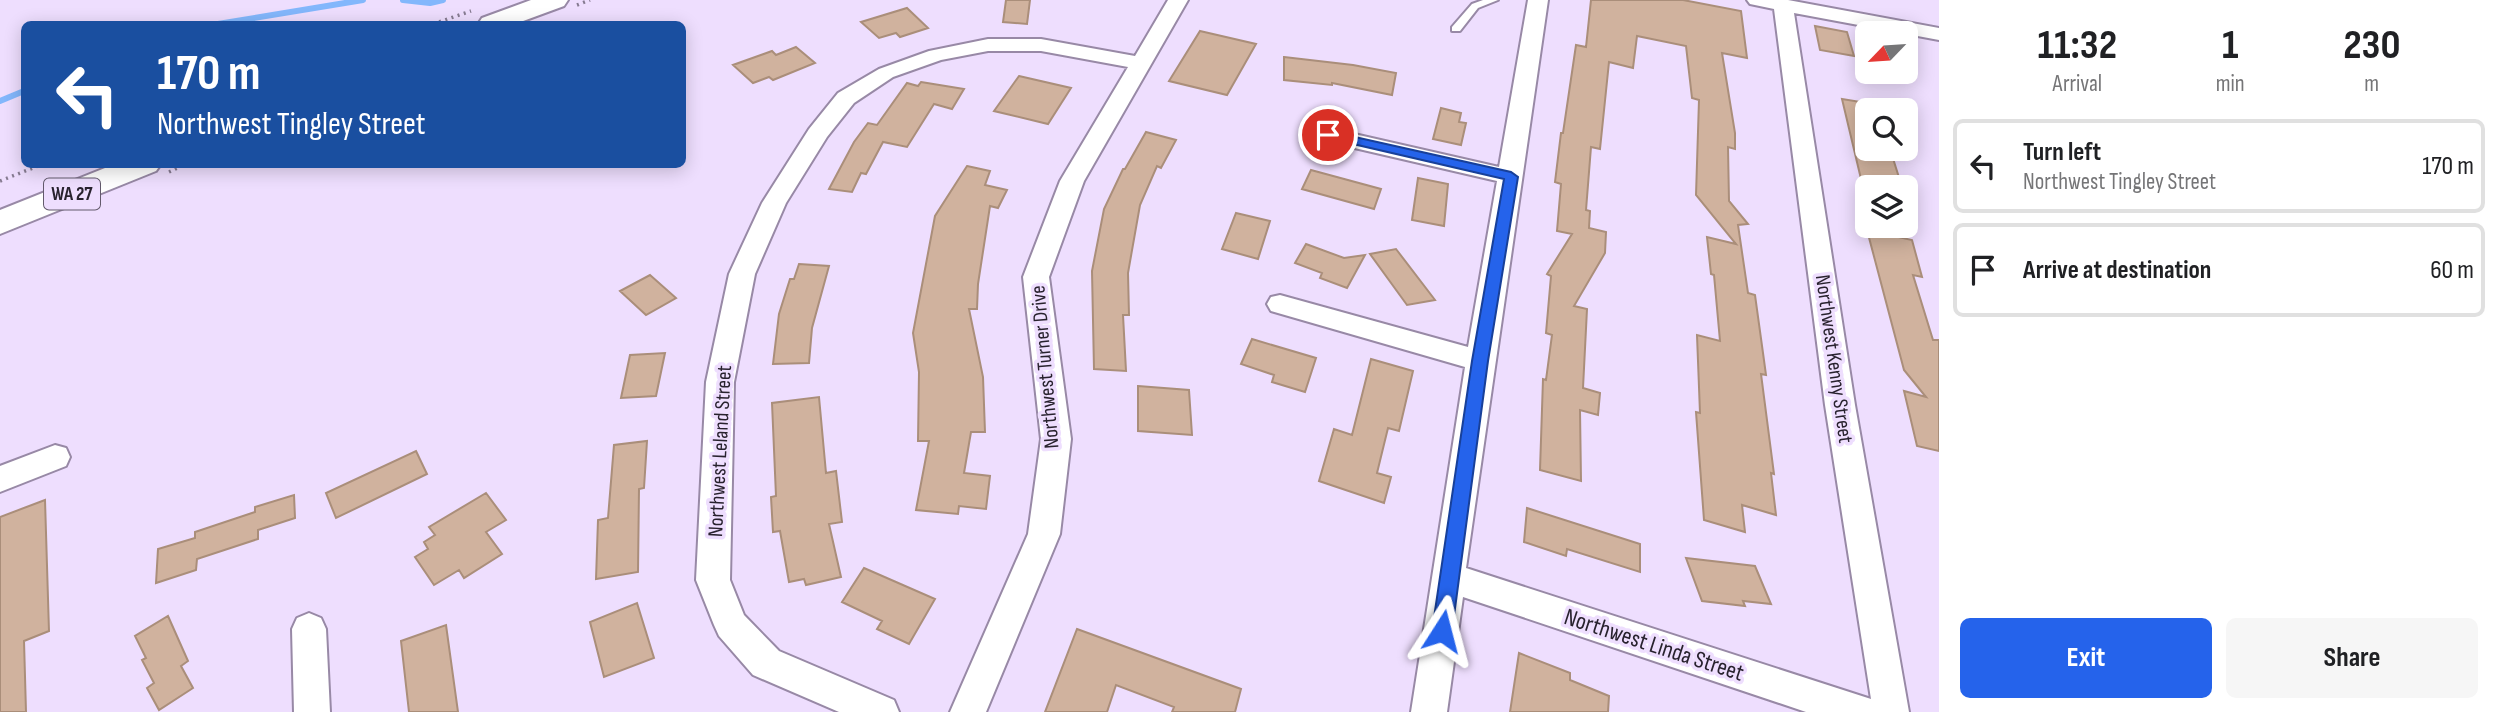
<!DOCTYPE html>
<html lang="en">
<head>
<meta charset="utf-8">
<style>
	:root { --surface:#fff; --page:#f6f6f6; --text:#202124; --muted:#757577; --line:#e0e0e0; --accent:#2563eb }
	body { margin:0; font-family:"Sofia Sans Condensed",sans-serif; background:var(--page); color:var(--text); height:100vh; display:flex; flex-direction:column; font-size:26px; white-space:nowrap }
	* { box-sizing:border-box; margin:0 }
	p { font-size:23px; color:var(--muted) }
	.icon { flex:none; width:38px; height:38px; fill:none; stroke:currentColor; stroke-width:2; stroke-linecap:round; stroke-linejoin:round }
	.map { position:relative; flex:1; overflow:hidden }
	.panel { display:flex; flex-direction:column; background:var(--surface); width:560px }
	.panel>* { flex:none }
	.guide { position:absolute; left:21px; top:21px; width:665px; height:147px; border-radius:10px; box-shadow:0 4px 18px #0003; background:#1a4fa0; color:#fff; overflow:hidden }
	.needle { width:46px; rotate:245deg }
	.controls { position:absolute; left:1855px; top:21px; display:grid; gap:14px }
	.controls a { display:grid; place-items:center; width:63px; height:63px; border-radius:10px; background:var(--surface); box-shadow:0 4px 18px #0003; font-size:35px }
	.pin { position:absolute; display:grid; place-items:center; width:60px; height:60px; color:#fff; margin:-30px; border:4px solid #fff; border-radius:50%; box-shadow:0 2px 7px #0007 }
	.me { position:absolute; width:77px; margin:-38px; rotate:9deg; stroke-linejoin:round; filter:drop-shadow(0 0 5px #0008) }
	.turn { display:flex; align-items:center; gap:24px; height:147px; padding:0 21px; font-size:32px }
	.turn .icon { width:91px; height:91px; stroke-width:2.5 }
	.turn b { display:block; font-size:49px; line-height:60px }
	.eta { display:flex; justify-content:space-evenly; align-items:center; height:119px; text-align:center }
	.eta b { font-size:42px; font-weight:700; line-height:49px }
	.primary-button { display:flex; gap:14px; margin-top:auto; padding:14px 21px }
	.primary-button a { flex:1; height:80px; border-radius:10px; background:var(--accent); color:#fff; font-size:28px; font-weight:700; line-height:80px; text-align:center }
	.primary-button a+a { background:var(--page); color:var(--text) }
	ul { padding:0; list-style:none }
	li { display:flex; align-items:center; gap:21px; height:94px; margin:0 14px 10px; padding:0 7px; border:4px solid var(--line); border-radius:10px }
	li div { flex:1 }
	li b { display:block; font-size:26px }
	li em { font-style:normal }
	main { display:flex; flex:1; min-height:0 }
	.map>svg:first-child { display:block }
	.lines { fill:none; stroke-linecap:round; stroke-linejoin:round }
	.stream { stroke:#83b7fc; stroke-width:6 }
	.building { fill:#d0b29e; stroke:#aa8e7a; stroke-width:2 }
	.service-casing { stroke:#9889a6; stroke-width:4 }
	.minor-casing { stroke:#9889a6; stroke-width:4 }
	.primary-casing { stroke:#9889a6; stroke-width:4 }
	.path { stroke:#867b91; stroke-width:3.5; stroke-dasharray:2 4.5; stroke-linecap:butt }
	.service { fill:#fff; fill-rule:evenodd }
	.minor { fill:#fff; fill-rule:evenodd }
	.primary { fill:#fff; fill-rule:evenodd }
	.route { fill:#2563eb; stroke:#184099; stroke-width:2 }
	.labels { text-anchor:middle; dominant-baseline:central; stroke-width:7; stroke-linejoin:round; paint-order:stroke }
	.shield { fill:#eedefe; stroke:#635a6c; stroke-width:2 }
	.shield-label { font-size:19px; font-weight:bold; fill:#28222e }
	.street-label { font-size:21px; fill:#28222e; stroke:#eedefe }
	.near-street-label { font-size:24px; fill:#28222e; stroke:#eedefe }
</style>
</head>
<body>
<main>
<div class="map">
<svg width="1939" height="712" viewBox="0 0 1939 712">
	<rect width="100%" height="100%" fill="#eedefe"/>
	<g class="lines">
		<path class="stream" d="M403,0L430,3L443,0
			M218,24L363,0
			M0,101L24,91"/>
	</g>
	<path class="building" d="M1006,0H1030L1027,24L1003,22Z
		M1591,0H1683L1741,11L1747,58L1722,53L1735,133V149L1728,147L1729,201L1748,224L1738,225L1748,293L1755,295L1763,353L1766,375L1761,374L1774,474L1771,473L1776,515L1742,505L1745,532L1704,520L1696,412L1700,413L1697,335L1720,341L1714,275L1711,274L1707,237L1736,244L1696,195L1699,100L1692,98L1686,46L1637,36L1633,68L1609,62L1600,149L1591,147L1586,210L1590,211L1589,228L1606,232L1605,253L1574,306L1587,309L1583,388L1600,393L1598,415L1580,410L1581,481L1540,470L1543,379L1546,380L1552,335L1546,333L1551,276L1547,274L1572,234L1557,231L1561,184L1555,182L1561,133H1563L1576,45L1586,47Z
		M907,8L928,28L900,37L896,33L879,38L861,22Z
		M1815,26L1847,32L1854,56L1820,50Z
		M1200,31L1256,44L1227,95L1169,81Z
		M796,47L815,63L773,80L769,77L753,83L733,65L772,51L776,55Z
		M1284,57L1353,65L1396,73L1392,95L1332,83V85L1284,80Z
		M1019,76L1071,88L1048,124L994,111Z
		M921,82L964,89L952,109L934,104L907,147L883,142L866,174L861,173L852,192L829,189L854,142L868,123L877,125L907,83L918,86Z
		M1842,99L1867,103V149H1890L1902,187L1861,179Z
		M1441,108L1461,113L1459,122L1466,123L1461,145L1433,139Z
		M1146,132L1176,140L1161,168L1157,166L1140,205L1128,273L1129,315H1123L1126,371L1094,369L1092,271L1104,209L1123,169H1125Z
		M967,166L990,171L985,185L1007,190L998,208L990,206L978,284L977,309H969L983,377L985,432H971L964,473L990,476L986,509L959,506L958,514L916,510L929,441H918L919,372L913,333L935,216Z
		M1311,170L1381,189L1374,209L1302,189Z
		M1418,178L1448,184L1444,226L1412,220Z
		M1236,213L1270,221L1258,259L1222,249Z
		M1867,230L1912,240L1922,277L1913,275L1933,340H1939V451L1917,446L1904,391L1926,397L1904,370Z
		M1306,244L1344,258L1365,255L1347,288L1320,278L1322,273L1295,263Z
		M1396,249L1435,300L1407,305L1370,254Z
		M799,264L829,266L812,328L809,363L773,364L779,314L790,279H794Z
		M650,275L676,298L646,315L620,291Z
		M1252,339L1316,358L1305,392L1272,382L1274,375L1241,364Z
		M665,353L656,396L621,398L630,355Z
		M1371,359L1413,371L1399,431L1388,428L1377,473L1391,477L1384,503L1319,481L1334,429L1352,435Z
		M1138,386L1189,390L1192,435L1138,431Z
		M819,397L826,473L836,471L842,522L829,524L841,577L806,585L804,579L789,582L780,531L773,532L771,497L776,496L772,403Z
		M647,441L644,488L639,489L638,572L596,579L598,520L608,518L614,445Z
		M416,451L427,474L336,518L326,493Z
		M486,493L506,520L486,532L502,554L464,578L459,570L434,585L415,557L428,549L424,542L435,535L429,527Z
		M294,495L295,518L258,530V539L197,559L196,570L156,583L158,549L195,538V532L255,512V507Z
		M45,500L49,631L24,641L26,712H0V517Z
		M1527,508L1640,544V572L1567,549L1566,556L1524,542Z
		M1686,558L1755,566L1771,604L1743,601L1745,606L1702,601Z
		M864,568L935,599L909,644L877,629L882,621L842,602Z
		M637,603L654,658L604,677L590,622Z
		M168,616L188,661L181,666L193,688L159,710L147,688L154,683L142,660L146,658L135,636Z
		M446,625L458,712H409L401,641Z
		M1077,629L1241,689L1235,712H1172L1174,707L1116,685L1107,712H1045Z
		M1519,653L1570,673V680L1609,696L1608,712H1510Z"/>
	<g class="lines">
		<g class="service-casing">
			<path id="service" d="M1483,0H1498L1478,8L1460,31H1452V27L1472,4Z"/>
		</g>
		<g class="minor-casing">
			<path id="minor" d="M1168,0H1188L1084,181L1049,277L1071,439L1060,534L986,712H950L1028,534L1041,439L1023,277L1060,181L1128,67L1041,51H988L941,60L893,77L854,103L827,137L786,203L755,274L734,382L730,580L744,615L779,651L894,700L899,712H839L753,675L719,636L714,625L696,580L706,382L729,274L762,203L809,129L838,93L879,69L929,51L988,39H1041L1135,56Z
				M1528,0H1548L1466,568L1871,699L1825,405L1774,9L1750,4L1747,0H1788L1939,28V40L1794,13L1855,405L1909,712H1806L1463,597L1447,712H1411L1465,367L1271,311L1267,304L1271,297L1280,295L1468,347L1497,181L1320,140L1317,135L1320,130L1328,128L1499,167Z
				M55,445L66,448L70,457L66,466L0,492V466Z
				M309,613L321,618L326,629L330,712H294L292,629L297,618Z"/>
		</g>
		<g class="primary-casing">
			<path id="primary" d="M531,0H568L564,6L515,24H478L482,18Z
				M115,164H161L156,171L0,234V210Z"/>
		</g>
		<path class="path" d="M577,5L590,0
			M433,24L471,11
			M169,172L186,164
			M0,181L43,164"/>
		<use href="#service" class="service"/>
		<use href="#minor" class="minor"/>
		<use href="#primary" class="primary"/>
	</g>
	<path class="route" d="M1328,131L1511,172L1518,177L1488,361L1452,631L1449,638L1442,640L1435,638L1432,631L1472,361L1504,179L1323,137L1321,135Z"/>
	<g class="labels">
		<rect class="shield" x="44" y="178.5" width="56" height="31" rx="5"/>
		<g class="shield-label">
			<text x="72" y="194">WA 27</text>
		</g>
		<g class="street-label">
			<text transform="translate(1834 359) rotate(82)">Northwest Kenny Street</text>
			<text transform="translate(1045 367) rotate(-95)">Northwest Turner Drive</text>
			<text transform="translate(720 451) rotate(-87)">Northwest Leland Street</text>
		</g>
		<g class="near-street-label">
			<text transform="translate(1654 645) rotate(18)">Northwest Linda Street</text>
		</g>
	</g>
</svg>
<div class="controls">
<a><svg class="needle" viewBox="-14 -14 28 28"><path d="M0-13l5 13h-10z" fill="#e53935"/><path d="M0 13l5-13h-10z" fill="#757577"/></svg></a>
<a><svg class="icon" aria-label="search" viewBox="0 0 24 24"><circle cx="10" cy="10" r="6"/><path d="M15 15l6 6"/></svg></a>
<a><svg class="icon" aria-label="layers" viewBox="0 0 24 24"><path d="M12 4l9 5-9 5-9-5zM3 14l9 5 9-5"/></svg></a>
</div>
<div class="pin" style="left:1328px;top:135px;background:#d93025"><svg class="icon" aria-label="arrive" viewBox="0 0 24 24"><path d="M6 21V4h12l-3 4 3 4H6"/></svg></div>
<svg class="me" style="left:1442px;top:631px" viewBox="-20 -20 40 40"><path d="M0-17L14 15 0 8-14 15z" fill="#2563eb" stroke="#fff" stroke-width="4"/></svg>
<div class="guide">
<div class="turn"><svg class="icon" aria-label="left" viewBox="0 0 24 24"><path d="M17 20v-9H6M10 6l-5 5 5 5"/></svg><div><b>170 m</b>Northwest Tingley Street</div></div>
</div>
</div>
<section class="panel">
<div class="eta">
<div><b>11:32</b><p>Arrival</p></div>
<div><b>1</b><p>min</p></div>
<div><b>230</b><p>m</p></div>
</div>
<ul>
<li><svg class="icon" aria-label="left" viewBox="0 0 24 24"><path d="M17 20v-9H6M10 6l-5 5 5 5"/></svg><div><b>Turn left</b><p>Northwest Tingley Street</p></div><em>170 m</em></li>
<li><svg class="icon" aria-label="arrive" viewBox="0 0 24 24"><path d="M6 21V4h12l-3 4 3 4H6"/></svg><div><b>Arrive at destination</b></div><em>60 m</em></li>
</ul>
<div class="primary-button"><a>Exit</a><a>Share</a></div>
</section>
</main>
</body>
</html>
